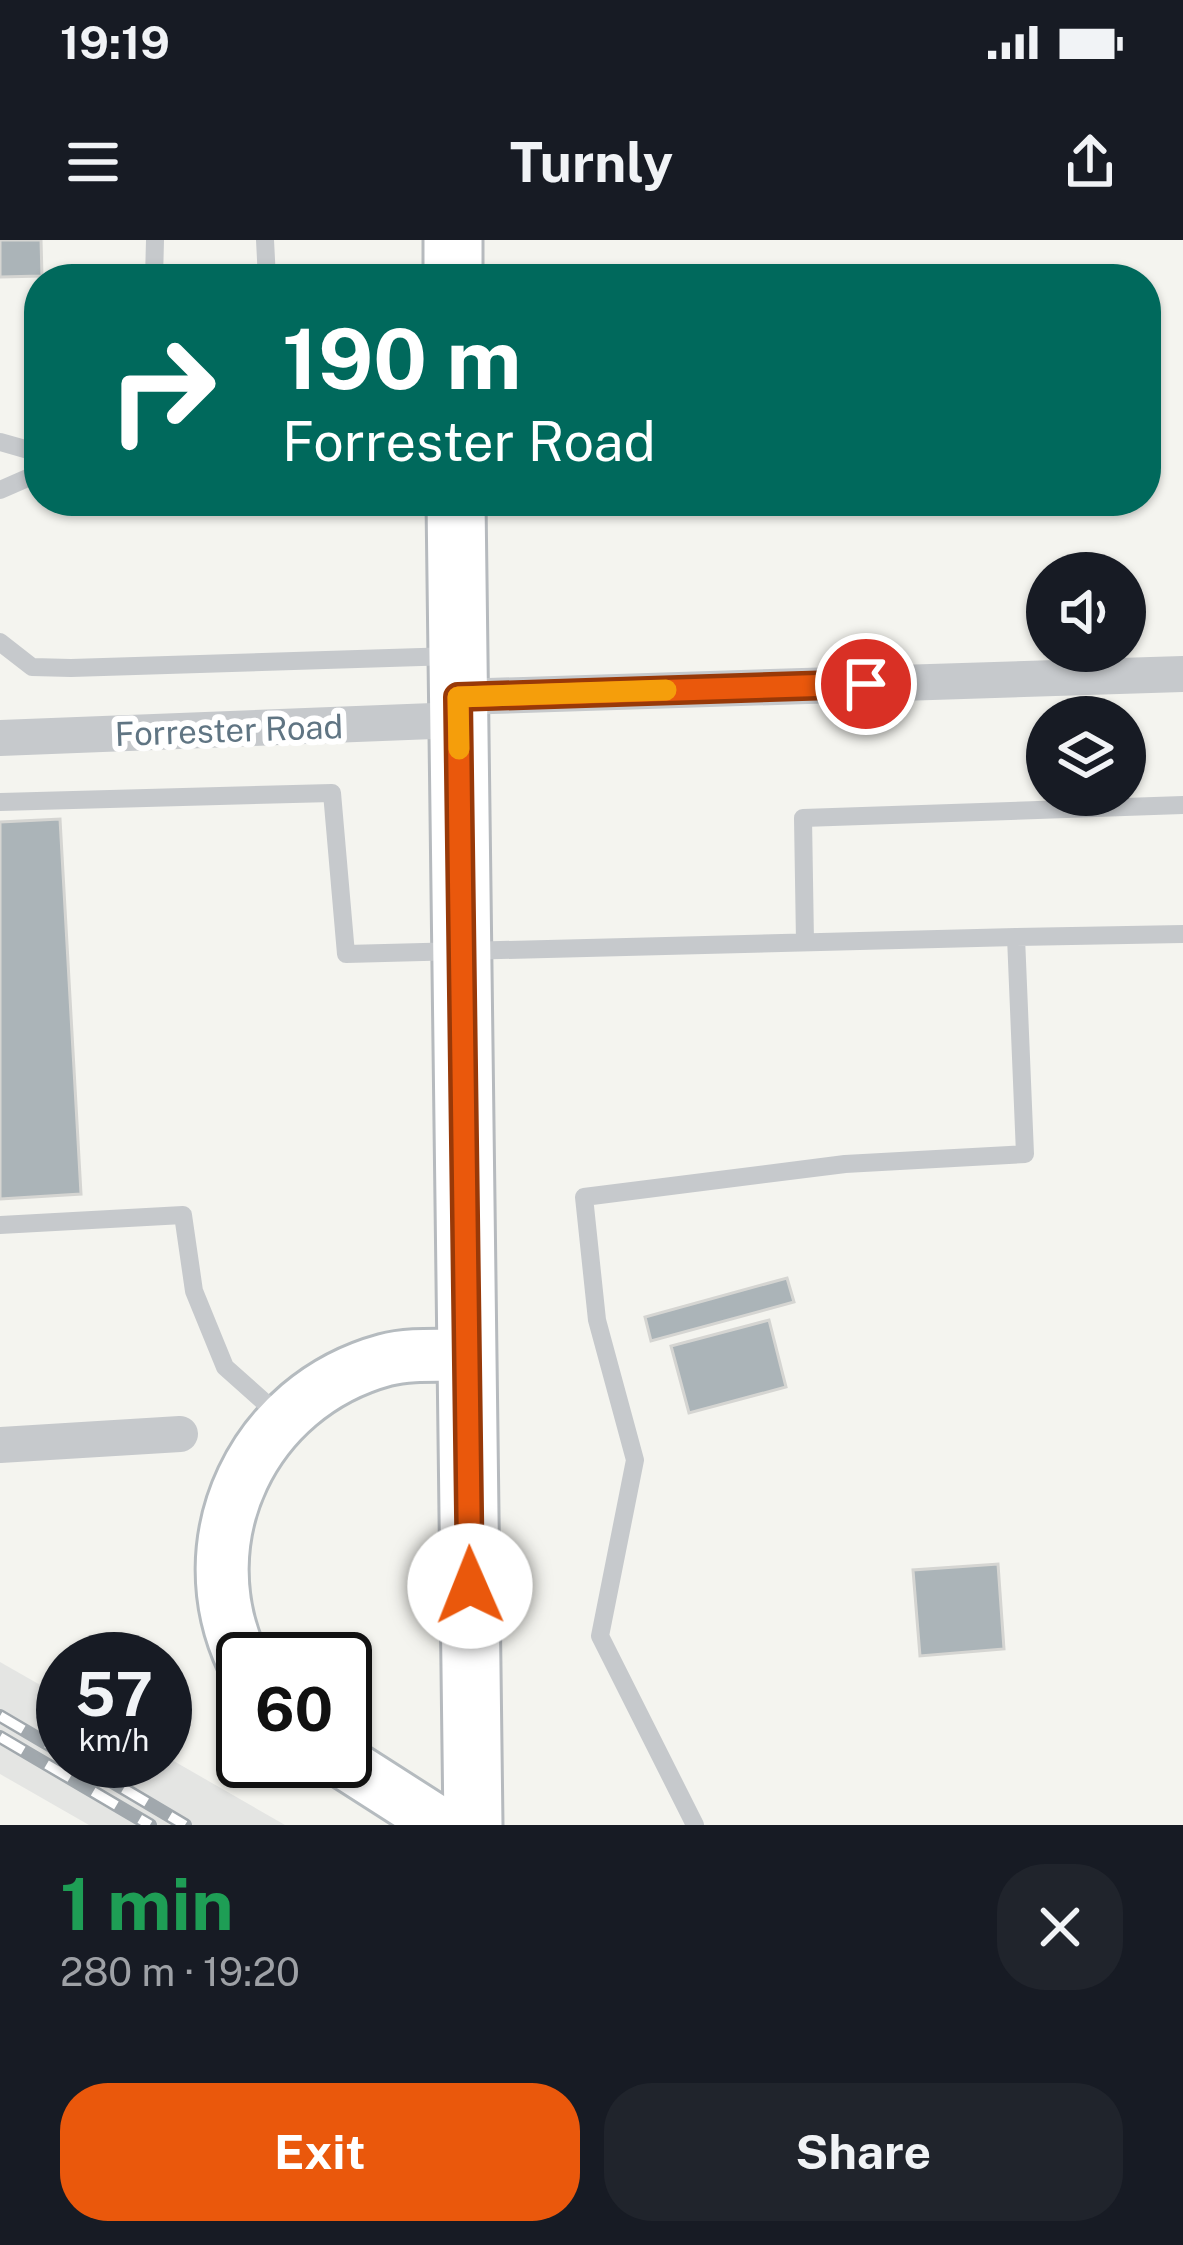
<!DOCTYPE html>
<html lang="en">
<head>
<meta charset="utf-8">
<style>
	:root { --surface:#171b24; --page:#20242c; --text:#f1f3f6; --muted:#9ea1a6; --accent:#ea580c }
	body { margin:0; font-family:"Public Sans",sans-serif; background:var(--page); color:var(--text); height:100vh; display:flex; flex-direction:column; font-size:45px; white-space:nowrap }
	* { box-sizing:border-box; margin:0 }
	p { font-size:39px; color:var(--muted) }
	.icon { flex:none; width:66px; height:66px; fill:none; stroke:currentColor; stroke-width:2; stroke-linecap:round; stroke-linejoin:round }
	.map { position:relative; height:1585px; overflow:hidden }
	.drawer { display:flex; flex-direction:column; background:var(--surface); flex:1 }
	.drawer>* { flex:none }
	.banner { position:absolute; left:24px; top:24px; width:1137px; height:252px; border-radius:48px; box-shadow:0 3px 9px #0004; background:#00695c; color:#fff; overflow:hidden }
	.fabs { position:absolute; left:1026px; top:312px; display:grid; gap:24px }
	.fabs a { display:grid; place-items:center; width:120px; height:120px; border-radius:50%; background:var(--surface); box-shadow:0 3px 9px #0004; font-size:60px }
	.speed { position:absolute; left:36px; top:1392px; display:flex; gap:24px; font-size:60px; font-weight:700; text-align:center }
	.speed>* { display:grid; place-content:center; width:156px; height:156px; border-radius:50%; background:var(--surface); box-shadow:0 3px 9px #0004; line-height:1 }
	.speed small { font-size:30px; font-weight:400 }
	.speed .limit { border:6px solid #111; border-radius:18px; background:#fff; color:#111 }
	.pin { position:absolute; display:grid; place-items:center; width:102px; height:102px; color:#fff; margin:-51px; border:6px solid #fff; border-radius:50%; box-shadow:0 3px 12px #0007 }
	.me { position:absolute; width:132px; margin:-66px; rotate:359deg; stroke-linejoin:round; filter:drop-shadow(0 0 9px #0008) }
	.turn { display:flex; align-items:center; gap:42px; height:252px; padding:0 60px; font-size:54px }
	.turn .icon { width:156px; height:156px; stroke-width:2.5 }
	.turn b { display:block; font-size:84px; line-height:102px }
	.round { display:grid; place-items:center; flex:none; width:126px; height:126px; border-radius:48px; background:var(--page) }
	.summary { display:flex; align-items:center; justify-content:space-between; height:204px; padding:0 60px }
	h1 { font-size:72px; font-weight:700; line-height:90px; color:#1e9e55 }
	.action { display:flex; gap:24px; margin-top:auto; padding:24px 60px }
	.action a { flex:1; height:138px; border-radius:48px; background:var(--accent); color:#fff; font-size:48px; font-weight:700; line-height:138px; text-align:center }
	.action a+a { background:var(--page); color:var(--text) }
	.status { display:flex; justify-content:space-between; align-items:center; height:84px; padding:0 60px; background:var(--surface); direction:ltr }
	.status svg { height:33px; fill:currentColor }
	header { display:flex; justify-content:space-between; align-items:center; height:156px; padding:0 60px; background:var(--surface); font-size:54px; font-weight:700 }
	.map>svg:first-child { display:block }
	.built { fill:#e4e5e3 }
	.building { fill:#abb4b8; stroke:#d5d5d2; stroke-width:3 }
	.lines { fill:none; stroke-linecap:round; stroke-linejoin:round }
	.secondary-casing { stroke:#b5bbbf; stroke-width:57 }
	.primary-casing { stroke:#b6babe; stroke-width:63 }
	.lane { stroke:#c6c9cc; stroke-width:18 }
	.street { stroke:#c6c9cc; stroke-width:36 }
	.secondary { stroke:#fff; stroke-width:51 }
	.primary { stroke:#fff; stroke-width:57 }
	.rail-casing { stroke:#a1a8ad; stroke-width:14 }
	.rail { stroke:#fff; stroke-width:9; stroke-dasharray:27; stroke-linecap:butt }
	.route-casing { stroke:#983908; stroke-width:30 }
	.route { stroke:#ea580c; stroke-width:21 }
	.slow { stroke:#f59e0b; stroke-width:21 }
	.labels { text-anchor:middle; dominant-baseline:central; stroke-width:12; stroke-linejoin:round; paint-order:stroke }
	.street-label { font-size:33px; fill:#607583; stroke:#fff }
</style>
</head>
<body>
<div class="status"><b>19:19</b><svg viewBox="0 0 49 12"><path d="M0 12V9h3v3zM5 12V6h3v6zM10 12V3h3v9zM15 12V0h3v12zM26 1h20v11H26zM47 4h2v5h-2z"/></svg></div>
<header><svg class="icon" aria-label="menu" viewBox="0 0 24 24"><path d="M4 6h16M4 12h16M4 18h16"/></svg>Turnly<svg class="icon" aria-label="share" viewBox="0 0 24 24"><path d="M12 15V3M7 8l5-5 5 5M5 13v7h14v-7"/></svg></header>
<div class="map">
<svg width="1183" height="1585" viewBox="0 0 1183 1585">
	<rect width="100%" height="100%" fill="#f4f4ef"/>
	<path class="built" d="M0,1422L63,1458V1521H165V1516L285,1585H89L0,1534Z"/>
	<path class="building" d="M0,0H41L42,36L0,37Z
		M60,579L81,954L0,959V582Z
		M787,1038L794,1062L651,1101L645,1077Z
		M769,1080L786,1147L689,1173L671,1106Z
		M998,1324L1004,1409L920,1416L913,1330Z"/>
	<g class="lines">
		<g class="secondary-casing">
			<path id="secondary" d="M243,1422C185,1299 253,1156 385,1120C411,1113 441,1116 468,1115
				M342,1521L442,1585"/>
		</g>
		<g class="primary-casing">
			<path id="primary" d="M453,0V39
				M456,261L473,1585"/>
		</g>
		<path class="lane" d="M265,0L267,39
			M154,39L155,0
			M0,202L39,213
			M0,250L39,233
			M0,402L32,427L71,428L453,416
			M0,562L332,553L346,714L1016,697L1025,914L845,924L584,957L597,1080L635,1220L600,1396L695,1585
			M1016,697L1183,694
			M805,702L803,578L1183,565
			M0,985L183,975L194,1051L225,1127L280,1176"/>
		<path class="street" d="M459,457L1183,434
			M0,498L459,480
			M0,1205L180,1194"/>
		<use href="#secondary" class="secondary"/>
		<use href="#primary" class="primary"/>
		<g class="rail-casing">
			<path id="rail" d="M0,1476L63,1513
				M0,1497L150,1585
				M77,1521L185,1585"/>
		</g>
		<use href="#rail" class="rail"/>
	</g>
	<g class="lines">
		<g class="route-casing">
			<path id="route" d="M470,1346L458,457L866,444"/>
		</g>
		<use href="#route" class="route"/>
		<path class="slow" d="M459,509L458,457L666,450"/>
	</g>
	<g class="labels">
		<g class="street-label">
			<text transform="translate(229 490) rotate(-2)">Forrester Road</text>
		</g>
	</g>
</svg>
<div class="fabs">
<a><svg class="icon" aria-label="sound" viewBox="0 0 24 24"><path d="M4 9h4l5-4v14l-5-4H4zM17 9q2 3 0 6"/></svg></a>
<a><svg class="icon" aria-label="layers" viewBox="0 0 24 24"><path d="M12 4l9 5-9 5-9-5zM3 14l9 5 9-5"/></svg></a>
</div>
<div class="speed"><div>57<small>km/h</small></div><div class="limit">60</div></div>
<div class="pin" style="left:866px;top:444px;background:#d93025"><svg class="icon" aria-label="arrive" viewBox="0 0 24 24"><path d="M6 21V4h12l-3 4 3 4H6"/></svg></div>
<svg class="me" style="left:470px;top:1346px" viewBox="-20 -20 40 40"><circle r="19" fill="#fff"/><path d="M0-13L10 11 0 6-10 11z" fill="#ea580c"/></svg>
<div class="banner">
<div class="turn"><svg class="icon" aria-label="right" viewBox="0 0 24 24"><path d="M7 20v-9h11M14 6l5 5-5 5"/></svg><div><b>190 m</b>Forrester Road</div></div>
</div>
</div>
<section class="drawer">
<div class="summary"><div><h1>1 min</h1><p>280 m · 19:20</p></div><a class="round"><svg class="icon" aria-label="close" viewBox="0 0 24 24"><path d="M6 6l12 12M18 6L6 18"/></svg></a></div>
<div class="action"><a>Exit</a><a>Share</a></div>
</section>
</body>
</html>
